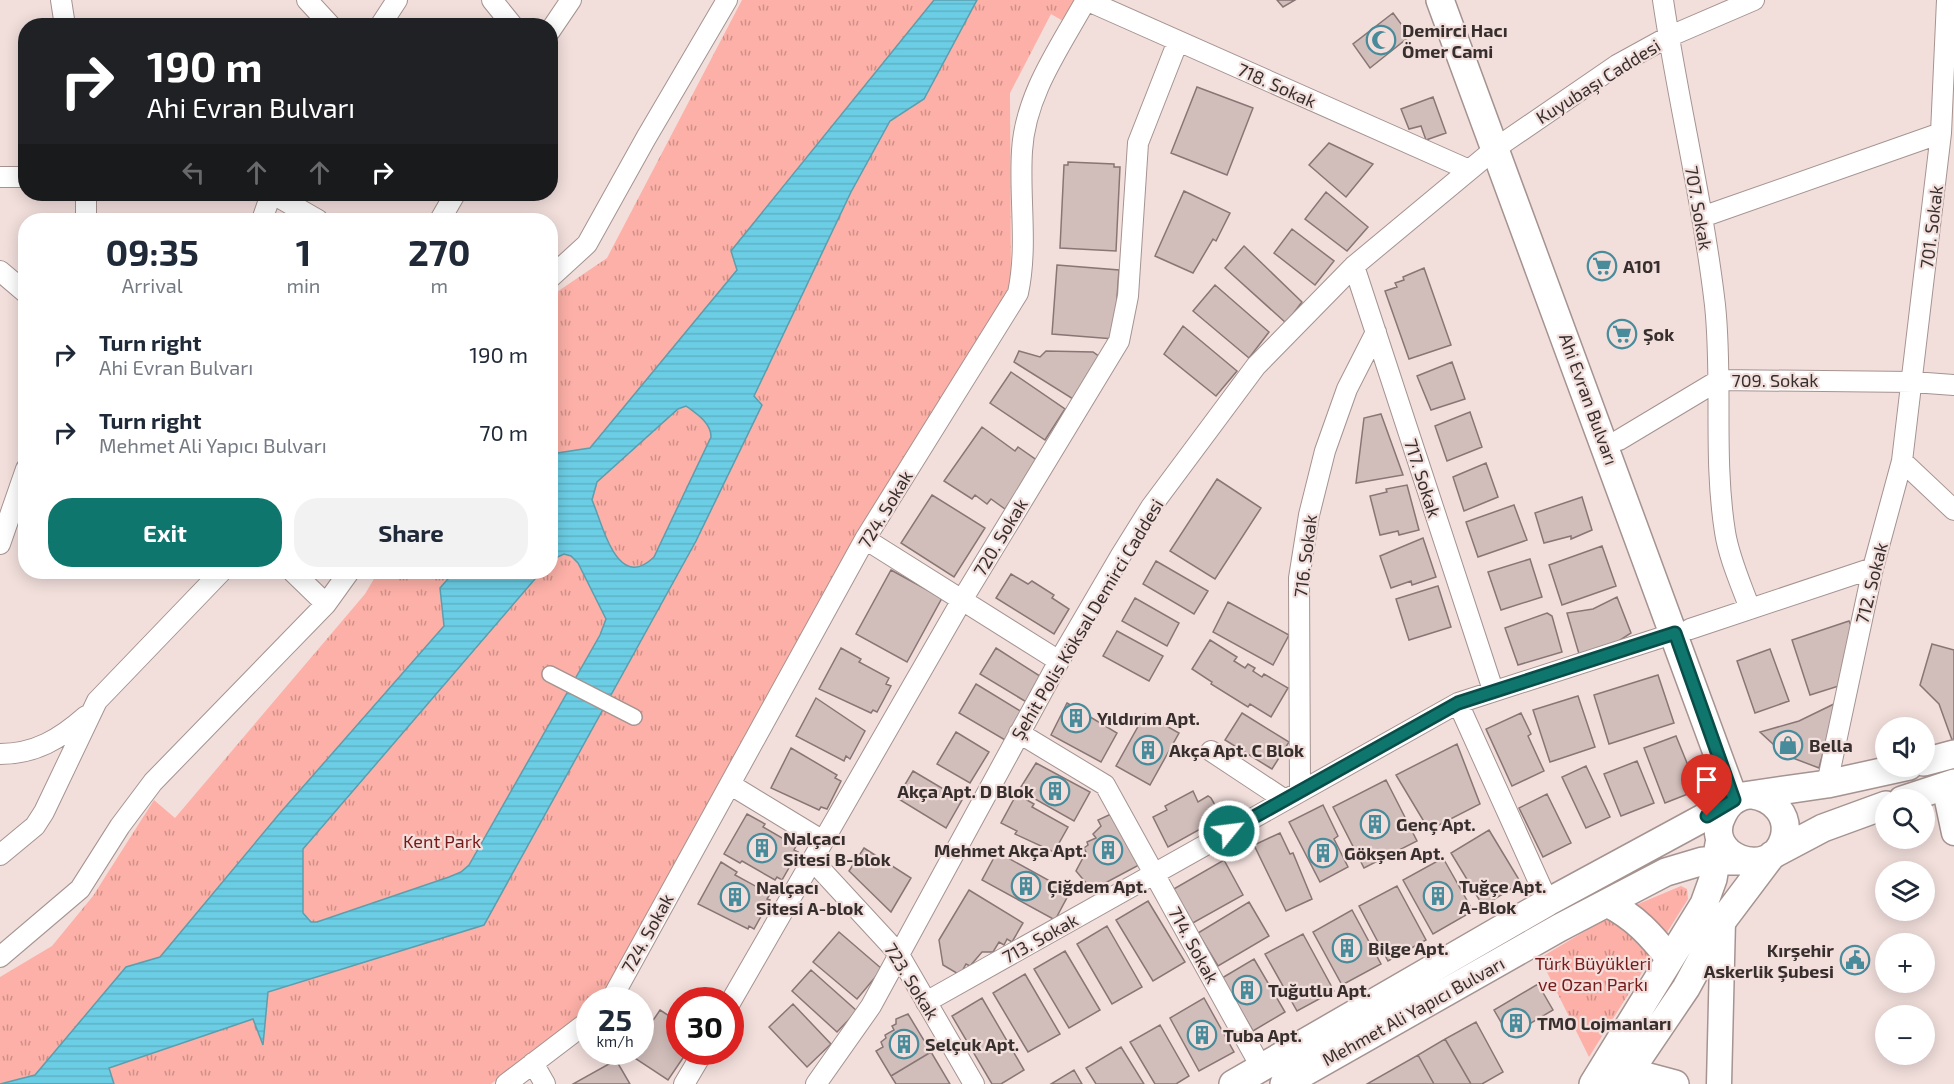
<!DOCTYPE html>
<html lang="en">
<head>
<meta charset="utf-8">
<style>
	:root { --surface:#fff; --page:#f2f2f3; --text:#1f2937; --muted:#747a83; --accent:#0f766e }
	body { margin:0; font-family:"Exo 2",sans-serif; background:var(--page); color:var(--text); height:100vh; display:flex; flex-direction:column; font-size:22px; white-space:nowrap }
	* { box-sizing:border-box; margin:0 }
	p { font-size:20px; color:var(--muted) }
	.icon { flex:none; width:33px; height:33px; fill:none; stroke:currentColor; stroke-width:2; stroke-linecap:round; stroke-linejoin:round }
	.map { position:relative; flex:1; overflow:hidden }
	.sheet { position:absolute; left:18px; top:213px; width:540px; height:366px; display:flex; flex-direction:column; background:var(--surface); border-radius:24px; box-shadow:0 3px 15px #0003 }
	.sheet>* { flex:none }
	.hud { position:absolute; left:18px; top:18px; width:540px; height:183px; border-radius:24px; box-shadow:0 3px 15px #0003; background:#202124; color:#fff; overflow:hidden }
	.buttons { position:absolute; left:1875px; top:717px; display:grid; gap:12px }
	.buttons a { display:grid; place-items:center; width:60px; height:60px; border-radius:50%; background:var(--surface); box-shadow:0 3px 15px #0003; font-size:30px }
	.speed { position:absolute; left:576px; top:987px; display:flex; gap:12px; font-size:30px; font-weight:700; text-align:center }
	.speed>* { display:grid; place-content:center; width:78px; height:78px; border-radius:50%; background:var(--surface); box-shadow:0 3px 15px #0003; line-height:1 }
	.speed small { font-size:15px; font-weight:400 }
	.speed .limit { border:9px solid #d22; background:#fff; color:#111 }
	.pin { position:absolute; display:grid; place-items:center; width:51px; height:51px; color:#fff; margin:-62px -26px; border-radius:50% 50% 50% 0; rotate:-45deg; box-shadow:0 0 6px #0007 }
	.pin .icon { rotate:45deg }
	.me { position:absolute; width:66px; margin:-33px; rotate:61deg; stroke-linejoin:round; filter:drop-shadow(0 0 4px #0008) }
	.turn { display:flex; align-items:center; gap:21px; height:126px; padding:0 30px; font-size:27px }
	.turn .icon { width:78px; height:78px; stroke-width:2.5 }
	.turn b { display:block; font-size:42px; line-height:51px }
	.lanes { display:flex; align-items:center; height:57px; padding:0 30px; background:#0003; justify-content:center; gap:30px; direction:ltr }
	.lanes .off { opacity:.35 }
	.eta { display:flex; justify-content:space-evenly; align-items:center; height:102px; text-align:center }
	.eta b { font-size:36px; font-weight:700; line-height:42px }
	.action { display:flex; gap:12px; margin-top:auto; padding:12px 30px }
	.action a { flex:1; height:69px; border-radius:24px; background:var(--accent); color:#fff; font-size:24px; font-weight:700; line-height:69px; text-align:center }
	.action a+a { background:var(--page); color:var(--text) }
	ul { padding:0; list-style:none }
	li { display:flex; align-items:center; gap:18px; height:78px; padding:0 30px }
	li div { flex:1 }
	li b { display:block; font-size:22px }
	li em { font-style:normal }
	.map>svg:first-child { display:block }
	.grass { fill:url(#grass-tufts) }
	.water { fill:url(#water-rules); stroke:#5c9eae; stroke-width:1.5; fill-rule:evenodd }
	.building { fill:#d1bebb; stroke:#887674; stroke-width:1.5 }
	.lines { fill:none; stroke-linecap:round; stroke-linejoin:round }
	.pedestrian-casing { stroke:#a59390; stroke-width:18 }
	.minor-casing { stroke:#a59390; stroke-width:22 }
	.tertiary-casing { stroke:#a59390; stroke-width:27 }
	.secondary-casing { stroke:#a59390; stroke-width:30 }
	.pedestrian { stroke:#fff; stroke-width:15 }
	.minor { stroke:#fff; stroke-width:20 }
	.tertiary { stroke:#fff; stroke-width:24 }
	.secondary { stroke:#fff; stroke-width:27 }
	.route-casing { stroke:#0a4d48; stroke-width:15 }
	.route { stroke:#0f766e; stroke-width:10 }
	.labels { text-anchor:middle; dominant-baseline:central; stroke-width:4.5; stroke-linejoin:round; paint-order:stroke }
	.poi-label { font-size:18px; font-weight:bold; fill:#372f2e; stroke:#f2dfdc; text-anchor:start }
	.street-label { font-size:18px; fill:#372f2e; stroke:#f2dfdc }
	.park-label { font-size:18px; fill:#761919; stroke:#f2dfdc }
</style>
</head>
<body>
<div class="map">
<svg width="1954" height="1084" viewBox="0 0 1954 1084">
	<defs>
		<pattern id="grass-tufts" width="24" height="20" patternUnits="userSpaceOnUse" patternTransform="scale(1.5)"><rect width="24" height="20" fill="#fcb0a7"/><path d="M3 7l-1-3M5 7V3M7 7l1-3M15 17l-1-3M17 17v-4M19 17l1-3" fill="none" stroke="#cd9088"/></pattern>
		<pattern id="water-rules" width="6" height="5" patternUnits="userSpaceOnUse" patternTransform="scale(1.5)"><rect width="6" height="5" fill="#6ccee5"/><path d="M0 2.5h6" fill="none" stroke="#5eb1c5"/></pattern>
	</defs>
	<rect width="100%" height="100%" fill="#f2dfdc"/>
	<path class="grass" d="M742,0H1075L1063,21L1051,14L1010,93L1011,286L885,488L813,614L604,1000H590L589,1012L491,1084H0V977L52,946L93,896L154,800L175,818L365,594L378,572H550L551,296L607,258Z
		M1681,886L1687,889L1688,899L1589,1057L1540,958L1612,915Z"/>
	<path class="water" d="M934,0H977L924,99L890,121L851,192L754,396L762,405L696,541L484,925L268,992L263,1045L253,1019L109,1068L114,1084H0L35,1075L126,967L160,957L280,813L444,626L440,588L454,572H541L303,849V913L311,922H317L449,877L461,872L469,865L600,635L606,619L578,563L571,556L564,554L551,560V454L590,448L737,270L731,251ZM686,406C697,414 711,423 711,437L654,557C617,593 603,525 592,500L597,482L678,409Z"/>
	<path class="building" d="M1277,0H1295L1283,7Z
		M1393,13L1410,36L1370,68L1353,44Z
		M1197,87L1253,108L1227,175L1171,153Z
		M1433,97L1446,133L1426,140L1421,126L1409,129L1401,109Z
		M1329,143L1373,164L1346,197L1309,165Z
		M1068,162L1114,164V167H1120L1116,251L1060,248L1064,165H1068Z
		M1184,191L1230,213L1216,241L1213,239L1193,273L1155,256Z
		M1326,192L1368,227L1347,251L1305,219Z
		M1292,229L1334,261L1315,285L1274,253Z
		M1244,246L1302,302L1286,323L1225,268Z
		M1057,265L1119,270L1114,339L1052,334Z
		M1424,268L1451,345L1409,359L1385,291L1397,287L1395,283L1404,280L1403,277Z
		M1215,285L1269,332L1249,358L1193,311Z
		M1183,326L1237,371L1216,396L1164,354Z
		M1019,351L1040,357L1046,351L1093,352L1100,357L1073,399L1014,362Z
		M1452,362L1465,399L1431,410L1417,376Z
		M1011,372L1065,409L1045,440L990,403Z
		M1470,412L1482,447L1447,461L1435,426Z
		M1381,414L1403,475L1356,483L1364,418Z
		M982,427L1015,451L1018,447L1038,461L1005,509L991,499L987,504L975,495L972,499L944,481Z
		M1486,463L1498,497L1464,511L1453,477Z
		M1217,479L1261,508L1215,579L1170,551Z
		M1407,485L1419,530L1399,535L1398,531L1380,535L1370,496L1387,492L1386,489Z
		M932,495L985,528L954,577L901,543Z
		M1582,497L1592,530L1571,539V536L1544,543L1535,513Z
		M1514,505L1527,540L1478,557L1466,522Z
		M1423,538L1436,577L1412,585L1411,581L1391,588L1380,556Z
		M1602,546L1616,586L1562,605L1549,565Z
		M1530,559L1542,597L1501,610L1488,572Z
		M1156,561L1208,591L1194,614L1143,584Z
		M891,570L942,598L907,662L856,634Z
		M1011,574L1028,584L1032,581L1054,595L1052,598L1069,609L1054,634L996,598Z
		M1438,586L1451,627L1409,640L1396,599Z
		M1617,597L1631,633L1605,650L1579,654L1567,613L1593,609Z
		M1135,598L1179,623L1167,646L1122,621Z
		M1228,602L1289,635L1273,665L1213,632Z
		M1547,613L1552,616L1562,652L1518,665L1505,628Z
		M1849,621L1855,635L1842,685L1810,695L1792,640Z
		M1117,631L1163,656L1149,681L1103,656Z
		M1210,640L1237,657L1234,661L1245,668L1248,664L1255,668L1253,671L1262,677L1264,674L1288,688L1271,717L1250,704L1248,707L1211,684L1212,682L1192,669Z
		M1932,644L1954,650V739L1952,740L1939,704L1920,685Z
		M841,648L861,659L859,662L889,678L886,684L891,686L877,712L873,710L871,713L819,689Z
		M996,648L1043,678L1028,703L980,674Z
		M1770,649L1789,701L1755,713L1737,661Z
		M1658,675L1674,723L1609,744L1594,695Z
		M976,684L1022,712L1005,740L959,713Z
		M1578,696L1595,747L1550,762L1533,710Z
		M816,698L865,731L850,759L846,756L844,761L796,736Z
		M1067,703L1117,733L1101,762L1051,735Z
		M1836,703L1819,768L1785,755L1760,732L1799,721Z
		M1242,713L1289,742L1272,769L1225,740Z
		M1521,713L1531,734L1528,736L1544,771L1512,786L1486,729Z
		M1145,714L1179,733L1150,785L1116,766Z
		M956,732L989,752L970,783L937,764Z
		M1676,736L1698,790L1665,803L1644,748Z
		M1457,744L1480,804L1429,830L1396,775Z
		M791,748L837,775L835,778L841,781L827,809L821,807L819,810L771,788Z
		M1637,761L1654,803L1621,816L1604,774Z
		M1036,763L1090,792L1074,821L1019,790Z
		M1586,766L1610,817L1586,828L1562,777Z
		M913,771L962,800L946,828L897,798Z
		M1386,780L1417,841L1364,868L1333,807Z
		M1193,791L1198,802L1208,796L1211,798L1222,817L1168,847L1153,817L1167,810L1165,806Z
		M1547,794L1571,843L1543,857L1519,808Z
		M1020,796L1034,804L1032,807L1068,827L1054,852L1015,834L1017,831L1001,823L1015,797L1018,799Z
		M1323,805L1338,836L1334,839L1348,867L1320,882L1289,822Z
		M747,814L765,824L763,827L796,846L794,850L798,852L782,880L777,877L775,880L742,861L740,863L724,854Z
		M1111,814L1139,865L1092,890L1076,871L1086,852L1084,848L1088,845L1087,842L1096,838L1093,834L1101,826L1098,820Z
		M1489,830L1521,883L1483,906L1451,853Z
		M1280,833L1290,854L1293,853L1312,899L1286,911L1254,845Z
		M864,848L911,878L891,912L849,871Z
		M997,852L1070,892L1055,920L982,880Z
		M1443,858L1473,911L1433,934L1403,880Z
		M1224,860L1243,895L1191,924L1172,890Z
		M721,862L737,872L735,875L770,894L767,899L770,900L754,929L749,926L748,929L698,904Z
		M1397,886L1426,940L1388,961L1359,906Z
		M969,890L1023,923L1012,942L1007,939L1004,945L999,942L993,952H982L970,966L966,964L960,975L943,965L939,940Z
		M1148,901L1185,962L1153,981L1116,920Z
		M1249,902L1269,936L1218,966L1198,933Z
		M1352,910L1381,964L1342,985L1313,932Z
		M1107,926L1142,987L1112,1004L1077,944Z
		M839,932L882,969L857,999L813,962Z
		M1303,934L1334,991L1297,1011L1265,954Z
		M1065,951L1100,1010L1069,1028L1034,969Z
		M1254,959L1285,1012L1253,1031L1234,999L1217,981Z
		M811,970L857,1011L837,1032L792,991Z
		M1025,974L1060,1034L1028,1052L993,993Z
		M1538,984L1553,1010L1509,1036L1494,1010Z
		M982,998L1024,1070L1001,1084H992L952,1016Z
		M1204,998L1234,1052L1199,1071L1170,1018Z
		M793,1004L831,1044L807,1067L769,1027Z
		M660,1010L680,1023V1052H687L668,1080L630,1055L633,1052H640V1040Z
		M908,1014L931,1052L891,1076L876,1051L883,1047L881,1042L886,1038L885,1035L894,1030L892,1026L896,1024V1019Z
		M1476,1022L1503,1072L1482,1084H1471L1445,1039Z
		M1160,1025L1189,1076L1176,1084H1155L1130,1042Z
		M1445,1039L1471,1084H1434L1418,1055Z
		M1121,1047L1144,1084H1096L1086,1068Z
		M931,1052L950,1084H896L891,1076Z
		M1418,1055L1434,1084H1367Z
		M616,1060L630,1084H573Z
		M1074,1070L1082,1084H1051Z"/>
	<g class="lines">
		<g class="pedestrian-casing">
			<path id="pedestrian" d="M550,674L634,717"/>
		</g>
		<g class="minor-casing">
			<path id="minor" d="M61,0L65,26
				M307,0L331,26
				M492,0L513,26
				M1086,0L1469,170
				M1663,0C1678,102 1703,202 1715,305C1723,380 1713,456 1725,532C1729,558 1741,584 1750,609
				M380,26L397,0
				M550,31L571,0
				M0,177H26
				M273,194L318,220
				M1702,217L1941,133
				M86,220V194
				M262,220L271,194
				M440,220L455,194
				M1354,266L1493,690
				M0,271L26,293
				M550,278L587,244L646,138L727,0
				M1619,440L1719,380L1913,382L1954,385
				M1902,461L1954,510
				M865,539L1059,661
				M0,544L26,469
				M293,572L326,604
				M1690,629L1873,568
				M1458,703L1548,902
				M1019,733L1105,785L1261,1067
				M1211,751L1285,800
				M0,754C35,754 60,739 86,716
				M1827,784L1873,568L1902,461L1941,133L1947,0
				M731,785L823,841
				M1300,791L1299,578L1309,515L1325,451L1347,389L1376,332
				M0,855L35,826L44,812L97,701L221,572
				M813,861L898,953L974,1084
				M0,957L80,889L120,826L153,782L326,604L349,572
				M611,1000L865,539L1018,293C1028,246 1019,198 1022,151C1025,95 1060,47 1086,0
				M926,1002L1458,703L1675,633
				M730,1003L962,600L1119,341L1128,296L1138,143L1178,41
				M533,1063L545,1084
				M506,1084L590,1020
				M684,1084L703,1052
				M816,1084L871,1006L1059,661L1121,555L1151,507L1256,366L1354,266L1496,148L1617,65L1668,37L1754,0"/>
		</g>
		<g class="tertiary-casing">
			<path id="tertiary" d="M1944,786L1954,833
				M1719,1084L1723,920"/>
		</g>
		<g class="secondary-casing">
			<path id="secondary" d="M1440,0L1734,799
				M1924,762L1954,754
				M1752,795C1773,798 1790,815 1784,838C1771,883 1700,856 1723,814C1728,804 1733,800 1743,796L1827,784L1909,766
				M1902,800L1954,783
				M1607,903C1635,917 1651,935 1670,959
				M1630,1072L1675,1084
				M1233,1084L1548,902L1727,805
				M1284,1084L1559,928L1666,872L1703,861H1741
				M1593,1084L1704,904L1713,879L1719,844
				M1621,1084L1686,988L1723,920L1772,855L1823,828L1886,805"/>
		</g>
		<use href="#pedestrian" class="pedestrian"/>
		<use href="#minor" class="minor"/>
		<use href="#tertiary" class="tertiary"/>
		<use href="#secondary" class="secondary"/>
	</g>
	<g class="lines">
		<g class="route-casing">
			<path id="route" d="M1229,831L1458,703L1675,633L1734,800L1707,816"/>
		</g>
		<use href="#route" class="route"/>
	</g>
	<defs>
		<g id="mosque-ring" transform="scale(1.5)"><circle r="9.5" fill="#f2dfdc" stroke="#488b9b" stroke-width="1.5"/><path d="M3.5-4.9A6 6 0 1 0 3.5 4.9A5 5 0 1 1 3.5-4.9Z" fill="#488b9b"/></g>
		<g id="supermarket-ring" transform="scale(1.5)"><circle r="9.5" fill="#f2dfdc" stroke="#488b9b" stroke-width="1.5"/><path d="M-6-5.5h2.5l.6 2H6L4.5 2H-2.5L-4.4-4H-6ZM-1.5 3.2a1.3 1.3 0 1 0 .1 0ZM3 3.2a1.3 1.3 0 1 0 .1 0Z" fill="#488b9b"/></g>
		<g id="building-ring" transform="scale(1.5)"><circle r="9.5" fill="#f2dfdc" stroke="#488b9b" stroke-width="1.5"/><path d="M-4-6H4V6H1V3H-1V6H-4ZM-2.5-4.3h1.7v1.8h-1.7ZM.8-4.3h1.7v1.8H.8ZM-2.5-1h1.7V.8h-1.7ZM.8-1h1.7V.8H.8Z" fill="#488b9b"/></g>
		<g id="shop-ring" transform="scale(1.5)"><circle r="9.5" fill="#f2dfdc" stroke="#488b9b" stroke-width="1.5"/><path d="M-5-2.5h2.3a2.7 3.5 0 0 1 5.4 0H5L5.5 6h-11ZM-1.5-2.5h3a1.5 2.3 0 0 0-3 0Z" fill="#488b9b"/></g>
		<g id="civic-ring" transform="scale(1.5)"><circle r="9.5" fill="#f2dfdc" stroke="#488b9b" stroke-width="1.5"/><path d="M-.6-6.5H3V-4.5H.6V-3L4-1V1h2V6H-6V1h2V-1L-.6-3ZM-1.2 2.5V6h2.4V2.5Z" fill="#488b9b"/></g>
	</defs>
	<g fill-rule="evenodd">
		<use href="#mosque-ring" x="1381" y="40"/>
		<use href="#supermarket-ring" x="1602" y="266"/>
		<use href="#supermarket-ring" x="1622" y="334"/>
		<use href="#building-ring" x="1076" y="718"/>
		<use href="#shop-ring" x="1788" y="745"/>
		<use href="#building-ring" x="1148" y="750"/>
		<use href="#building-ring" x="1055" y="791"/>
		<use href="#building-ring" x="1375" y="824"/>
		<use href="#building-ring" x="762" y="848"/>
		<use href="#building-ring" x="1108" y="850"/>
		<use href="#building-ring" x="1323" y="853"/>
		<use href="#building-ring" x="1026" y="886"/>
		<use href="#building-ring" x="1438" y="896"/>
		<use href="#building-ring" x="735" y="897"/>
		<use href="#building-ring" x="1347" y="948"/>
		<use href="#civic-ring" x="1855" y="960"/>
		<use href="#building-ring" x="1247" y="990"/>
		<use href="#building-ring" x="1516" y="1023"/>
		<use href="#building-ring" x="1202" y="1035"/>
		<use href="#building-ring" x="904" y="1044"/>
	</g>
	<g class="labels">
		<g class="poi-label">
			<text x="1402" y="30">Demirci Hacı<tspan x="1402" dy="21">Ömer Cami</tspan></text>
			<text x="1623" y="266">A101</text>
			<text x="1643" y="334">Şok</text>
			<text x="1097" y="718">Yıldırım Apt.</text>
			<text x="1809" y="745">Bella</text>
			<text x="1169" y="750">Akça Apt. C Blok</text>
			<text x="1034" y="791" text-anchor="end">Akça Apt. D Blok</text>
			<text x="1396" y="824">Genç Apt.</text>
			<text x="783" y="838">Nalçacı<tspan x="783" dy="21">Sitesi B-blok</tspan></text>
			<text x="1087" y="850" text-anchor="end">Mehmet Akça Apt.</text>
			<text x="1344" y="853">Gökşen Apt.</text>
			<text x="1047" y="886">Çiğdem Apt.</text>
			<text x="1459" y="886">Tuğçe Apt.<tspan x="1459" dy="21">A-Blok</tspan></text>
			<text x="756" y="887">Nalçacı<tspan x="756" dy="21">Sitesi A-blok</tspan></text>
			<text x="1368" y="948">Bilge Apt.</text>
			<text x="1834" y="950" text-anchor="end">Kırşehir<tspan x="1834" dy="21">Askerlik Şubesi</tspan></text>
			<text x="1268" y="990">Tuğutlu Apt.</text>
			<text x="1537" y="1023">TMO Lojmanları</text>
			<text x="1223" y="1035">Tuba Apt.</text>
			<text x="925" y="1044">Selçuk Apt.</text>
		</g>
		<g class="street-label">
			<text transform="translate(1598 81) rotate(-32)">Kuyubaşı Caddesi</text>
			<text transform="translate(1277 85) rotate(24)">718. Sokak</text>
			<text transform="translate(1699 208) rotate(80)">707. Sokak</text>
			<text transform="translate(1931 227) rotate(-83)">701. Sokak</text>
			<text x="1775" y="380">709. Sokak</text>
			<text transform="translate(1589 399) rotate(70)">Ahi Evran Bulvarı</text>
			<text transform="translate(1423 478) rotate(72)">717. Sokak</text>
			<text transform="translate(885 509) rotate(-59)">724. Sokak</text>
			<text transform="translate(1000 537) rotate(-59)">720. Sokak</text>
			<text transform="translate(1305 556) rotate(-83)">716. Sokak</text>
			<text transform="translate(1871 583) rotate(-76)">712. Sokak</text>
			<text transform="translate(1087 619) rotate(-59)">Şehit Polis Köksal Demirci Caddesi</text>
			<text transform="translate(647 933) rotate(-61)">724. Sokak</text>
			<text transform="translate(1040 938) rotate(-29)">713. Sokak</text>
			<text transform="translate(1194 945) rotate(61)">714. Sokak</text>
			<text transform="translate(912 981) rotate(58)">723. Sokak</text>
			<text transform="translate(1413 1011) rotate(-29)">Mehmet Ali Yapıcı Bulvarı</text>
		</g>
		<g class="park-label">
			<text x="442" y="841">Kent Park</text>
			<text x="1593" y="963">Türk Büyükleri<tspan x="1593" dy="21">ve Ozan Parkı</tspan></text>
		</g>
	</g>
</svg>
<div class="buttons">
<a><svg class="icon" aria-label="sound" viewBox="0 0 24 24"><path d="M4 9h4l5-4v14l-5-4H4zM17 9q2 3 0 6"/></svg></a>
<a><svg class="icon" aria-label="search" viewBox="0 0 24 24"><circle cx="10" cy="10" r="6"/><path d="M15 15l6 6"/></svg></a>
<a><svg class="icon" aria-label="layers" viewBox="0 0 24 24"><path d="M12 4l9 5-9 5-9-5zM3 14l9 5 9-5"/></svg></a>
<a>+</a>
<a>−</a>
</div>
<div class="speed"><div>25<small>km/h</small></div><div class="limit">30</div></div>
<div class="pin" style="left:1707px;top:816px;background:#d93025"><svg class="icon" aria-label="arrive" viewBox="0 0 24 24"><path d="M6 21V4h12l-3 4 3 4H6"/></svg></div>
<svg class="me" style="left:1229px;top:831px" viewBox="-20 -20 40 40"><circle r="17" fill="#0f766e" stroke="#fff" stroke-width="3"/><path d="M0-11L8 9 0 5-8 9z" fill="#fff"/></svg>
<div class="hud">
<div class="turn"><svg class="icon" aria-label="right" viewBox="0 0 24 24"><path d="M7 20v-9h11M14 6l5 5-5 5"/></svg><div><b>190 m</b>Ahi Evran Bulvarı</div></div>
<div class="lanes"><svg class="icon off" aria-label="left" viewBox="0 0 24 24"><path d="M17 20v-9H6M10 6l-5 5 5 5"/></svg><svg class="icon off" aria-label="ahead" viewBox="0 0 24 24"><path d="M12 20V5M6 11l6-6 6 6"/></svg><svg class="icon off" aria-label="ahead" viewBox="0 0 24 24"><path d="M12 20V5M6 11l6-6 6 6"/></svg><svg class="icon" aria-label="right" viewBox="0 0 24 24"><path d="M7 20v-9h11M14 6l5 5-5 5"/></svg></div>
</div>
<section class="sheet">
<div class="eta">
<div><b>09:35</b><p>Arrival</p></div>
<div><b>1</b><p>min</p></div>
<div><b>270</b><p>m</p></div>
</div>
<ul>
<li><svg class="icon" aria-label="right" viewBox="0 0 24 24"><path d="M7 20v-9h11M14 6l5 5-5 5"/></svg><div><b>Turn right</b><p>Ahi Evran Bulvarı</p></div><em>190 m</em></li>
<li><svg class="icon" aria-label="right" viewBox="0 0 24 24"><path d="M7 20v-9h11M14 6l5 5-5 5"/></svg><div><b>Turn right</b><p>Mehmet Ali Yapıcı Bulvarı</p></div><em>70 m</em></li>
</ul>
<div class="action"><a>Exit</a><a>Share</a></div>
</section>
</div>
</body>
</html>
